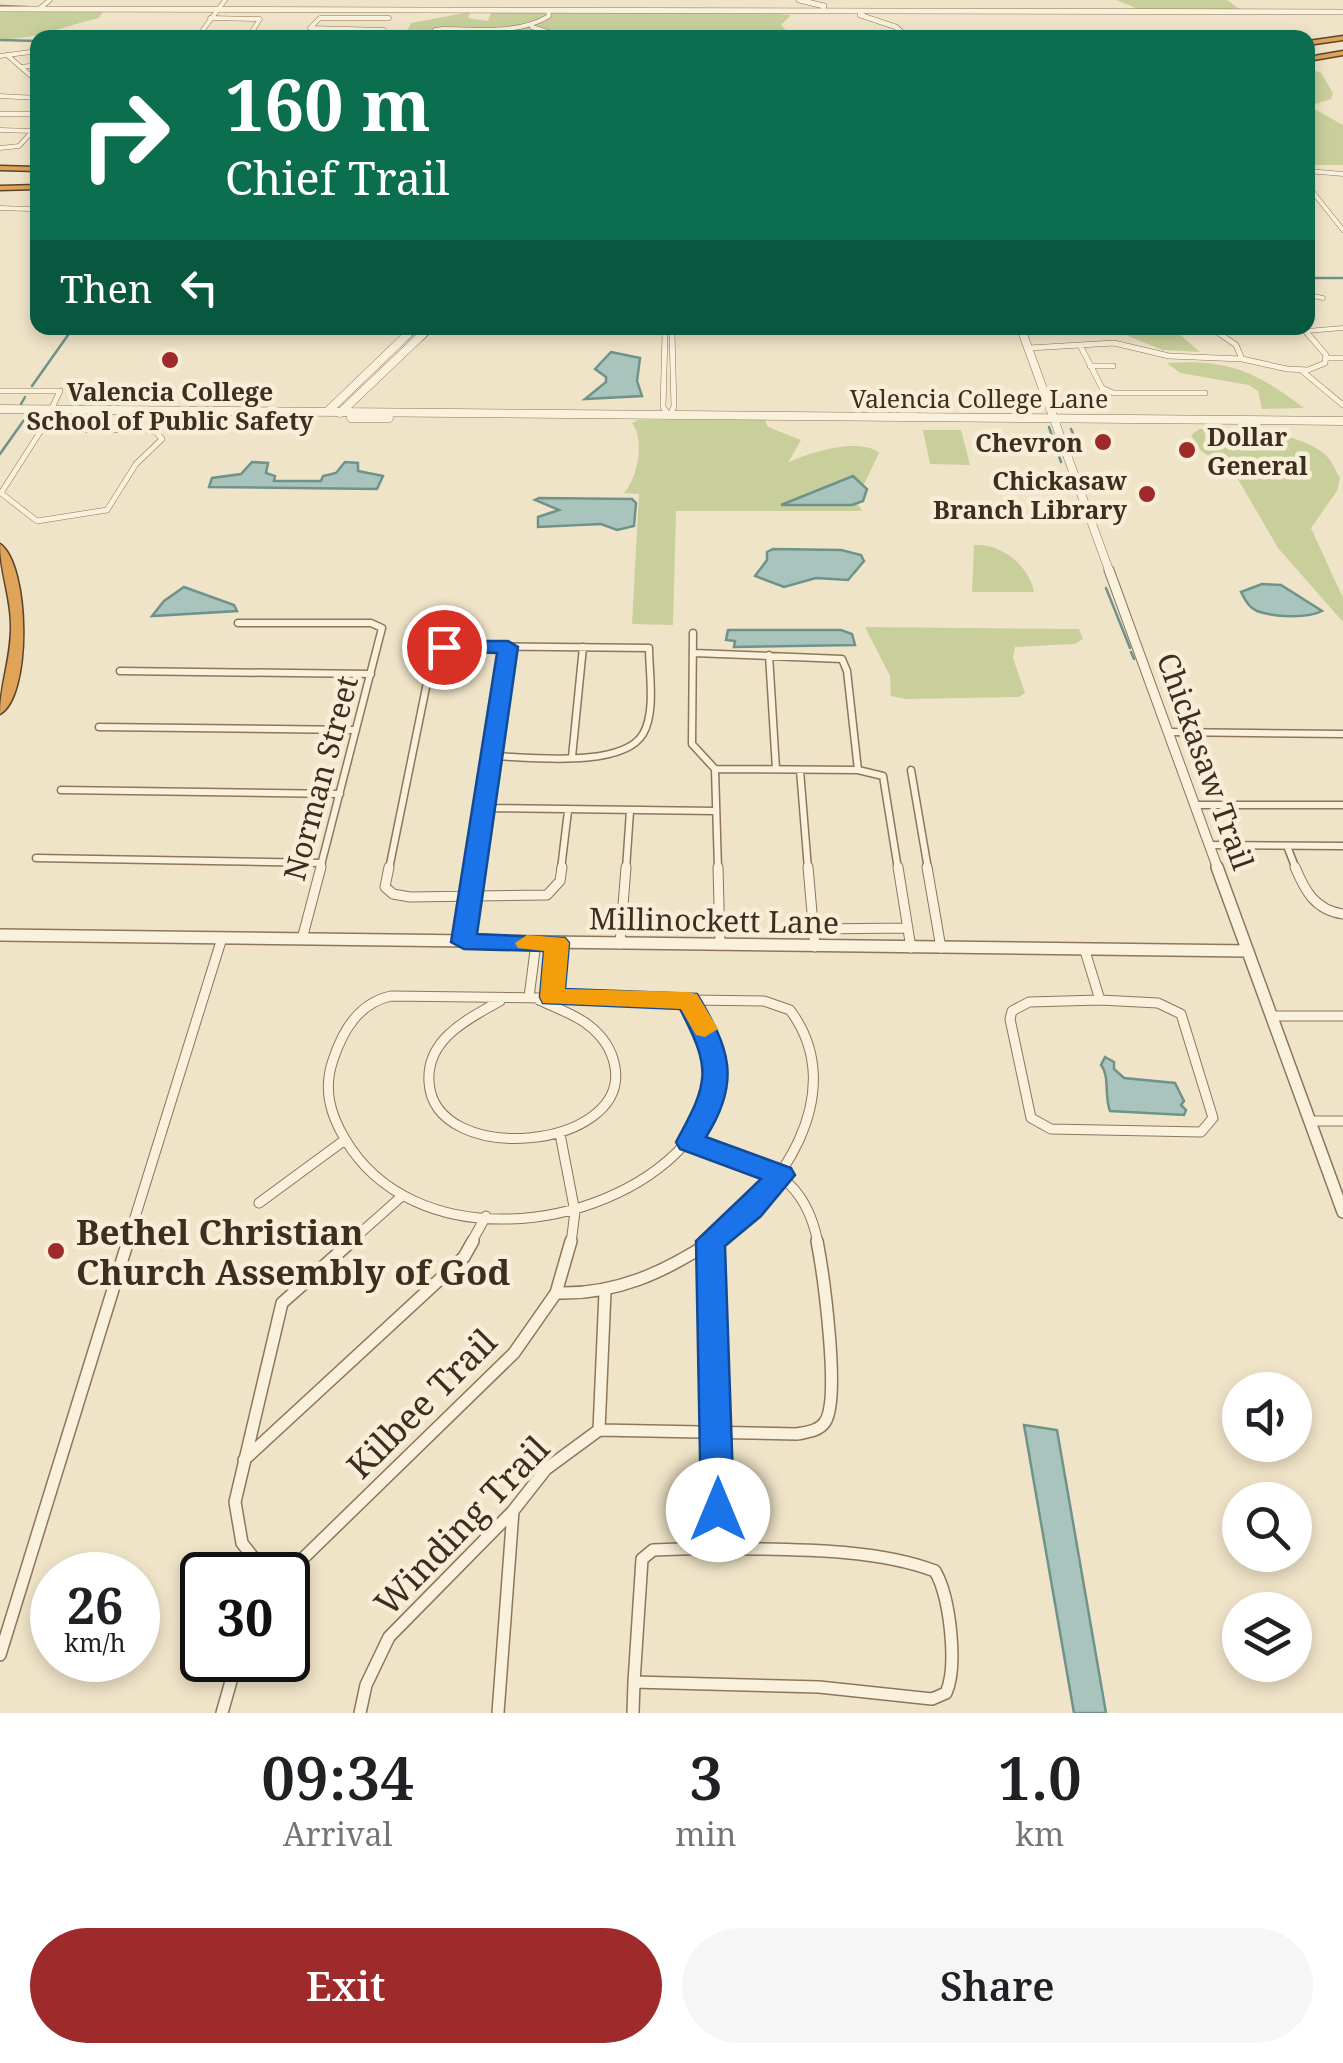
<!DOCTYPE html>
<html lang="en">
<head>
<meta charset="utf-8">
<style>
	:root { --surface:#fff; --page:#f6f6f6; --text:#202124; --muted:#757577; --accent:#9e2a2b }
	body { margin:0; font-family:"Noto Serif",serif; background:var(--page); color:var(--text); height:100vh; display:flex; flex-direction:column; font-size:38px; white-space:nowrap }
	* { box-sizing:border-box; margin:0 }
	p { font-size:32px; color:var(--muted) }
	.icon { flex:none; width:55px; height:55px; fill:none; stroke:currentColor; stroke-width:2; stroke-linecap:round; stroke-linejoin:round }
	.map { position:relative; height:1713px; overflow:hidden }
	.drawer { display:flex; flex-direction:column; background:var(--surface); flex:1 }
	.drawer>* { flex:none }
	.hud { position:absolute; left:30px; top:30px; width:1285px; height:305px; border-radius:20px; box-shadow:0 5px 15px #0003; background:#0b6e4f; color:#fff; overflow:hidden }
	.fabs { position:absolute; left:1222px; top:1372px; display:grid; gap:20px }
	.fabs a { display:grid; place-items:center; width:90px; height:90px; border-radius:50%; background:var(--surface); box-shadow:0 5px 15px #0003; font-size:50px }
	.speed { position:absolute; left:30px; top:1552px; display:flex; gap:20px; font-size:50px; font-weight:700; text-align:center }
	.speed>* { display:grid; place-content:center; width:130px; height:130px; border-radius:50%; background:var(--surface); box-shadow:0 5px 15px #0003; line-height:1 }
	.speed small { font-size:25px; font-weight:400 }
	.speed .limit { border:5px solid #111; border-radius:15px; background:#fff; color:#111 }
	.pin { position:absolute; display:grid; place-items:center; width:85px; height:85px; color:#fff; margin:-42px; border:5px solid #fff; border-radius:50%; box-shadow:0 2px 10px #0007 }
	.me { position:absolute; width:110px; margin:-55px; rotate:0deg; stroke-linejoin:round; filter:drop-shadow(0 0 8px #0008) }
	.turn { display:flex; align-items:center; gap:35px; height:210px; padding:0 30px; font-size:45px }
	.turn .icon { width:130px; height:130px; stroke-width:2.5 }
	.turn b { display:block; font-size:70px; line-height:85px }
	.then { display:flex; align-items:center; height:95px; padding:0 30px; background:#0003; gap:20px; font-size:38px }
	.eta { display:flex; justify-content:space-evenly; align-items:center; height:170px; text-align:center }
	.eta b { font-size:60px; font-weight:600; line-height:70px }
	.primary-button { display:flex; gap:20px; margin-top:auto; padding:20px 30px }
	.primary-button a { flex:1; height:115px; border-radius:60px; background:var(--accent); color:#fff; font-size:40px; font-weight:600; line-height:115px; text-align:center }
	.primary-button a+a { background:var(--page); color:var(--text) }
	.map>svg:first-child { display:block }
	.green { fill:#c9cf9b }
	.water { fill:#a9c4bc; stroke:#6f938a; stroke-width:2.5 }
	.lines { fill:none; stroke-linecap:round; stroke-linejoin:round }
	.stream { stroke:#6f938a; stroke-width:2.5 }
	.minor-far4-casing { stroke:#8d765c; stroke-width:5 }
	.minor-far3-casing { stroke:#8d765c; stroke-width:6 }
	.minor-far2-casing { stroke:#8d765c; stroke-width:9 }
	.minor-far1-casing { stroke:#8d765c; stroke-width:11 }
	.minor-casing { stroke:#8d765c; stroke-width:14 }
	.tertiary-far4-casing { stroke:#8d765c; stroke-width:6 }
	.tertiary-far3-casing { stroke:#8d765c; stroke-width:8 }
	.tertiary-far2-casing { stroke:#8d765c; stroke-width:9 }
	.tertiary-far1-casing { stroke:#8d765c; stroke-width:11 }
	.tertiary-casing { stroke:#8d765c; stroke-width:14 }
	.motorway-casing { stroke:#5b4430; stroke-width:3 }
	.minor-far4 { stroke:#faf1dc; stroke-width:4 }
	.minor-far3 { stroke:#faf1dc; stroke-width:5 }
	.minor-far2 { stroke:#faf1dc; stroke-width:6 }
	.minor-far1 { stroke:#faf1dc; stroke-width:9 }
	.minor { stroke:#faf1dc; stroke-width:11 }
	.tertiary-far4 { stroke:#faf1dc; stroke-width:5 }
	.tertiary-far3 { stroke:#faf1dc; stroke-width:6 }
	.tertiary-far2 { stroke:#faf1dc; stroke-width:8 }
	.tertiary-far1 { stroke:#faf1dc; stroke-width:9 }
	.tertiary { stroke:#faf1dc; stroke-width:11 }
	.motorway { fill:#e0a458; fill-rule:evenodd }
	.route { fill:#1a73e8; stroke:#114b97; stroke-width:2.5 }
	.slow { fill:#f59e0b }
	.poi-dot { fill:#9e2a2b; stroke:#f7eed8; stroke-width:4 }
	.labels { text-anchor:middle; dominant-baseline:central; stroke-width:9; stroke-linejoin:round; paint-order:stroke }
	.far-poi-label { font-size:25px; font-weight:bold; fill:#3d2e20; stroke:#f7eed8; text-anchor:end }
	.far-street-label { font-size:25px; fill:#3d2e20; stroke:#f7eed8 }
	.street-label { font-size:30px; fill:#3d2e20; stroke:#f7eed8 }
	.near-poi-label { font-size:35px; font-weight:bold; fill:#3d2e20; stroke:#f7eed8; text-anchor:start }
	.near-street-label { font-size:35px; fill:#3d2e20; stroke:#f7eed8 }
</style>
</head>
<body>
<div class="map">
<svg width="1343" height="1713" viewBox="0 0 1343 1713">
	<rect width="100%" height="100%" fill="#f0e4c8"/>
	<path class="green" d="M1116,0H1227L1241,10L1138,9Z
		M0,11H103L99,18C64,26 35,40 0,39Z
		M470,12L468,18L488,21L491,12L778,14L791,15L781,25L792,37L404,38L411,23Z
		M1308,68L1321,73L1333,93L1331,99L1309,106L1343,125V165H1308Z
		M1076,328H1172L1200,352L1162,350L1119,332Z
		M1167,363C1228,359 1255,371 1304,408L1262,409L1258,391L1249,385L1180,373Z
		M638,420H765L768,427L801,440L788,463C808,452 861,437 879,453L856,501L862,511H676L673,625L632,624L639,494L624,493C638,477 645,440 632,423Z
		M1199,429C1236,429 1291,429 1322,452C1331,458 1335,469 1340,478L1337,491L1311,528L1343,598V622L1278,548L1235,474L1200,450L1191,435Z
		M923,430H961L970,465L930,464Z
		M974,545C1002,543 1029,566 1034,592H972Z
		M865,627L1079,629L1083,639L1075,644L1015,647L1013,658L1025,693L1019,697L906,699L891,696L890,676Z"/>
	<path class="water" d="M611,352L640,358L637,381L642,396L585,399L606,382V377L595,369Z
		M252,462L268,463L266,473L275,476L274,481H321L323,476L336,473L345,462L358,463V471L383,476L377,489L209,487L212,478L241,474Z
		M853,476L867,489L863,501L852,505H781Z
		M539,498L632,499L636,503L634,526L617,530L601,524L538,527V517L559,510L535,500Z
		M773,549L841,550L861,555L864,561L848,580L816,578L784,587L755,576L767,560V552Z
		M1262,584L1281,585L1322,611C1307,619 1273,617 1257,611C1248,607 1245,599 1241,592Z
		M184,587L234,605L237,611L152,616L164,601Z
		M728,630H841L852,634L855,645L734,647L735,641L726,640Z
		M1105,1057L1114,1062V1069L1124,1078L1175,1083L1184,1101L1181,1105L1186,1110L1184,1115L1110,1111C1104,1096 1110,1076 1101,1065Z
		M1024,1425L1057,1430L1106,1713H1074Z"/>
	<g class="lines">
		<path class="stream" d="M0,6L27,7
			M0,40L38,41
			M1308,278H1343
			M32,386L73,328
			M21,404L25,397
			M1049,427L1061,462
			M1071,429L1081,453
			M0,454L24,420
			M1106,588L1130,648
			M1131,652L1134,659"/>
		<g class="minor-far4-casing">
			<path id="minor-far4" d="M39,9L50,0
				M210,18L260,19L248,38
				M532,27L551,33L550,38
				M384,30L310,28L320,18H389
				M197,38L225,0
				M432,38L435,30L443,29C478,29 518,35 549,16L548,11
				M7,55L38,82
				M0,56L38,51
				M21,67L38,65
				M0,96L38,98
				M0,114H38
				M0,130L32,131
				M0,148L19,146L38,125
				M1308,171L1343,174
				M1308,186L1343,230
				M0,208L30,209
				M1308,295L1323,298
				M672,328V337
				M1211,328L1224,337
				M1302,328L1310,337
				M1307,331L1343,328
				M665,337V328"/>
		</g>
		<g class="minor-far3-casing">
			<path id="minor-far3" d="M665,334L663,407L669,416
				M1220,334L1236,345L1242,359
				M1081,347L1102,388L1113,393H1205
				M1029,348L1114,343L1169,356L1242,359L1287,369L1308,370L1325,363L1326,355L1308,334
				M1327,358H1343
				M1090,366H1113
				M1301,370L1343,405
				M0,391H60L42,429
				M669,416L674,407L672,334
				M42,429L145,430L156,432L162,439L136,464L107,510L37,521L1,493Z"/>
		</g>
		<g class="minor-far2-casing">
			<path id="minor-far2" d="M238,623H371L382,628L320,869
				M693,633L692,744L715,769L718,869
				M694,653L842,659L847,671L858,770
				M769,655L776,769
				M120,671L371,674
				M99,727L356,730
				M1169,732L1343,734
				M572,757L583,647
				M715,769L858,770L883,776L898,869
				M800,770L808,869
				M911,770L928,869
				M61,790L340,794
				M1196,805H1343
				M483,808L715,811
				M1210,845L1343,846
				M1287,846L1296,869
				M36,858L322,863
				M389,869L433,653L452,646L649,648C649,672 656,712 643,734C622,769 528,757 492,756
				M475,869L508,647
				M561,869L568,811
				M626,869L630,811"/>
		</g>
		<g class="minor-far1-casing">
			<path id="minor-far1" d="M389,867L385,887L393,894L410,897L547,895L560,881L562,867
				M718,867L720,945
				M808,867L815,947
				M898,867L911,948
				M927,867L941,948
				M1295,867C1305,891 1315,910 1343,914
				M813,929L908,928
				M302,939L321,867
				M464,942L475,867
				M620,944L626,867
				M1085,951L1100,1000
				M529,997L536,943
				M552,997L557,943
				M1100,1000L1158,1003L1181,1014L1213,1118L1201,1132L1051,1129L1031,1118L1010,1019L1012,1011L1029,1002Z
				M500,1001C468,1019 426,1039 429,1082C434,1168 629,1150 615,1067C612,1050 602,1035 587,1024C574,1014 554,1007 539,1000
				M689,1001C701,1023 715,1046 715,1071C716,1099 701,1126 683,1146C602,1234 413,1255 345,1139C330,1114 323,1089 333,1060C343,1030 359,1003 391,996L764,1001L790,1010C852,1093 779,1197 708,1243
				M1272,1016H1343
				M1310,1121H1343
				M560,1134L575,1212L571,1243
				M690,1142C755,1164 803,1166 818,1243
				M259,1203L342,1142
				M127,1243L222,938
				M349,1243L402,1196
				M471,1243L486,1216"/>
		</g>
		<g class="minor-casing">
			<path id="minor" d="M711,1241L718,1549
				M556,1293C615,1295 663,1273 712,1241
				M599,1430L605,1292
				M244,1460L464,1257L473,1241
				M708,1548C777,1550 870,1546 935,1571C950,1597 958,1666 946,1693L932,1699L819,1687L634,1682L642,1559L653,1550Z
				M267,1575L242,1543L235,1502L282,1303L352,1241
				M286,1575L514,1353L556,1293L571,1241
				M0,1655L128,1241
				M222,1713L237,1660
				M360,1713L366,1685L389,1637L513,1511L546,1469L599,1430L797,1434C807,1432 819,1431 825,1422C841,1399 823,1272 817,1241
				M498,1713L513,1511
				M633,1713L634,1682"/>
		</g>
		<g class="tertiary-far4-casing">
			<path id="tertiary-far4" d="M799,0L824,6
				M0,9L1343,12
				M860,15L896,27L908,38"/>
		</g>
		<g class="tertiary-far3-casing">
			<path id="tertiary-far3" d="M1021,328L1024,337
				M406,337L415,328
				M421,337L430,328"/>
		</g>
		<g class="tertiary-far2-casing">
			<path id="tertiary-far2" d="M1023,334L1110,573
				M0,409L1343,421
				M328,411L408,334
				M340,413L423,334
				M351,418H389"/>
		</g>
		<g class="tertiary-far1-casing">
			<path id="tertiary-far1" d="M1109,570L1218,869"/>
		</g>
		<g class="tertiary-casing">
			<path id="tertiary" d="M1217,867L1343,1212
				M0,935L1248,951"/>
		</g>
		<g class="motorway-casing">
			<path id="motorway" d="M1343,36V40L1308,45V41Z
				M1343,51V55L1308,61V57Z
				M0,166L38,167V171L0,170Z
				M38,185V189L0,190V186Z
				M0,544C30,565 32,696 0,714C0,684 12,656 11,625C11,597 0,572 0,544Z"/>
		</g>
		<use href="#minor-far4" class="minor-far4"/>
		<use href="#minor-far3" class="minor-far3"/>
		<use href="#minor-far2" class="minor-far2"/>
		<use href="#minor-far1" class="minor-far1"/>
		<use href="#minor" class="minor"/>
		<use href="#tertiary-far4" class="tertiary-far4"/>
		<use href="#tertiary-far3" class="tertiary-far3"/>
		<use href="#tertiary-far2" class="tertiary-far2"/>
		<use href="#tertiary-far1" class="tertiary-far1"/>
		<use href="#tertiary" class="tertiary"/>
		<use href="#motorway" class="motorway"/>
	</g>
	<path class="route" d="M444,641H508L518,647L477,934L565,938L569,943L565,989L697,994C729,1048 742,1080 706,1137L791,1168L795,1175L761,1216L725,1246L734,1510L729,1520L718,1525L706,1520L701,1510L696,1241L761,1179L680,1149L676,1142C709,1082 712,1070 680,1009L543,1003L540,997L544,951L464,949L451,942L497,653L437,651V643Z"/>
	<path class="slow" d="M527,935L565,938L569,943L565,989L688,992L697,994L718,1029L705,1037L696,1035L681,1009L543,1003L540,997L544,951L518,948L515,943Z"/>
	<g class="poi-dot">
		<circle cx="170" cy="360" r="10"/>
		<circle cx="1103" cy="442" r="10"/>
		<circle cx="1187" cy="450" r="10"/>
		<circle cx="1147" cy="494" r="10"/>
		<circle cx="56" cy="1251" r="10"/>
	</g>
	<g class="labels">
		<g class="far-poi-label">
			<text x="170" y="391" text-anchor="middle">Valencia College<tspan x="170" dy="29">School of Public Safety</tspan></text>
			<text x="1207" y="436" text-anchor="start">Dollar<tspan x="1207" dy="29">General</tspan></text>
			<text x="1083" y="442">Chevron</text>
			<text x="1127" y="480">Chickasaw<tspan x="1127" dy="29">Branch Library</tspan></text>
		</g>
		<g class="far-street-label">
			<text x="979" y="398">Valencia College Lane</text>
		</g>
		<g class="street-label">
			<text transform="translate(1206 761) rotate(70)">Chickasaw Trail</text>
			<text transform="translate(320 778) rotate(-75)">Norman Street</text>
			<text transform="translate(714 920) rotate(1)">Millinockett Lane</text>
		</g>
		<g class="near-poi-label">
			<text x="76" y="1231">Bethel Christian<tspan x="76" dy="40">Church Assembly of God</tspan></text>
		</g>
		<g class="near-street-label">
			<text transform="translate(421 1403) rotate(-45)">Kilbee Trail</text>
			<text transform="translate(461 1525) rotate(-46)">Winding Trail</text>
		</g>
	</g>
</svg>
<div class="fabs">
<a><svg class="icon" aria-label="sound" viewBox="0 0 24 24"><path d="M4 9h4l5-4v14l-5-4H4zM17 9q2 3 0 6"/></svg></a>
<a><svg class="icon" aria-label="search" viewBox="0 0 24 24"><circle cx="10" cy="10" r="6"/><path d="M15 15l6 6"/></svg></a>
<a><svg class="icon" aria-label="layers" viewBox="0 0 24 24"><path d="M12 4l9 5-9 5-9-5zM3 14l9 5 9-5"/></svg></a>
</div>
<div class="speed"><div>26<small>km/h</small></div><div class="limit">30</div></div>
<div class="pin" style="left:444px;top:647px;background:#d93025"><svg class="icon" aria-label="arrive" viewBox="0 0 24 24"><path d="M6 21V4h12l-3 4 3 4H6"/></svg></div>
<svg class="me" style="left:718px;top:1510px" viewBox="-20 -20 40 40"><circle r="19" fill="#fff"/><path d="M0-13L10 11 0 6-10 11z" fill="#1a73e8"/></svg>
<div class="hud">
<div class="turn"><svg class="icon" aria-label="right" viewBox="0 0 24 24"><path d="M7 20v-9h11M14 6l5 5-5 5"/></svg><div><b>160 m</b>Chief Trail</div></div>
<div class="then">Then<svg class="icon" aria-label="left" viewBox="0 0 24 24"><path d="M17 20v-9H6M10 6l-5 5 5 5"/></svg></div>
</div>
</div>
<section class="drawer">
<div class="eta">
<div><b>09:34</b><p>Arrival</p></div>
<div><b>3</b><p>min</p></div>
<div><b>1.0</b><p>km</p></div>
</div>
<div class="primary-button"><a>Exit</a><a>Share</a></div>
</section>
</body>
</html>
